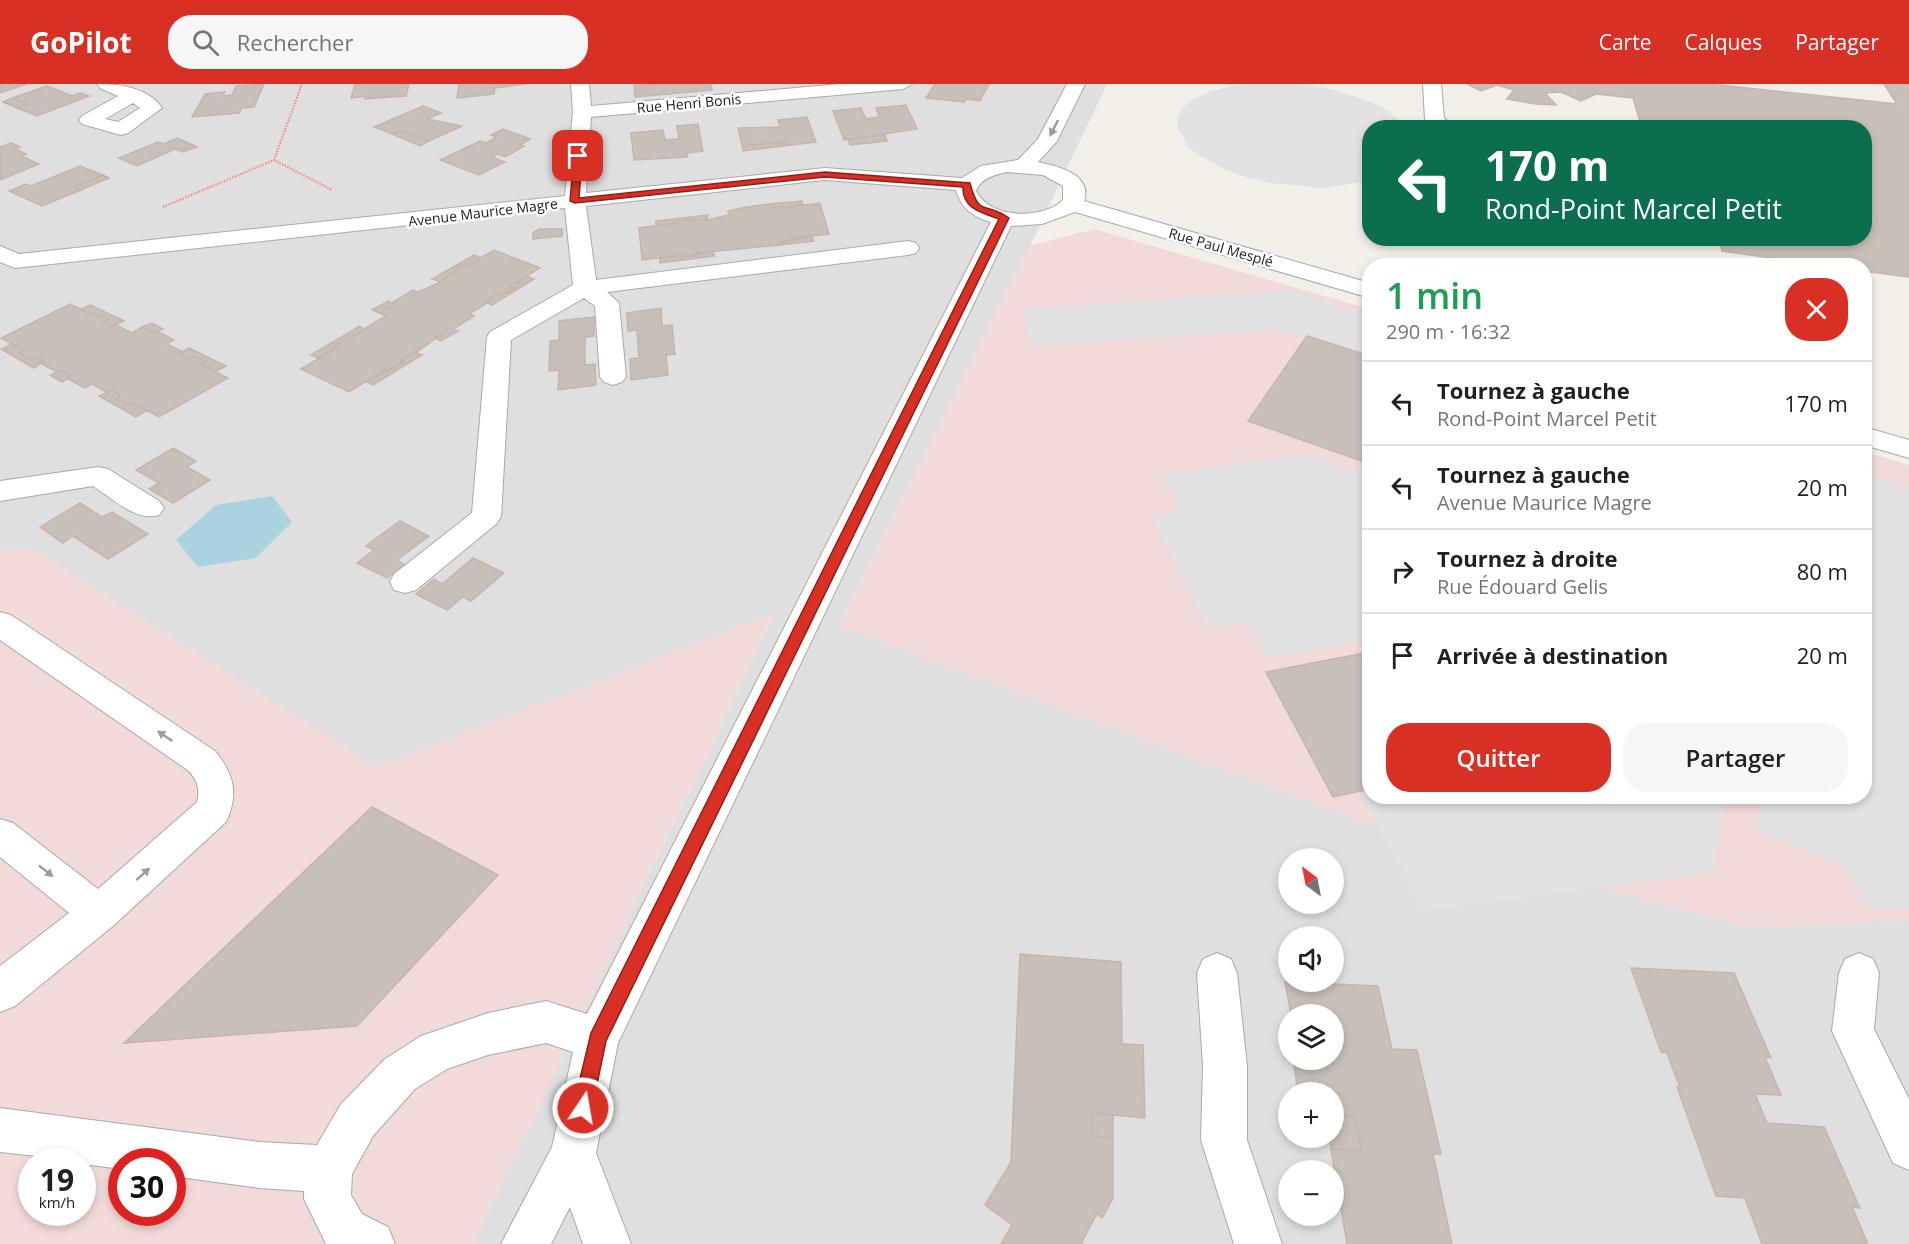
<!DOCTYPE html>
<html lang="fr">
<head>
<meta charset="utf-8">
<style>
	:root { --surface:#fff; --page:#f6f6f6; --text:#202124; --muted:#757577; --line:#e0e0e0; --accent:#d93025 }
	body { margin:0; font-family:"Open Sans",sans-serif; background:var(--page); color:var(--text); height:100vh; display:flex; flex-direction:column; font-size:22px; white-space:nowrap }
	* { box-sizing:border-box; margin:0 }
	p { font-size:20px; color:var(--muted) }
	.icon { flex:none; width:33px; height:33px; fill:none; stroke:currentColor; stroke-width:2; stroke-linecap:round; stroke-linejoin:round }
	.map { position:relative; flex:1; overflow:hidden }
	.sheet { position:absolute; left:1362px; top:174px; width:510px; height:546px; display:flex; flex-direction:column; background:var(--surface); border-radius:24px; box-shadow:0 3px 9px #0003 }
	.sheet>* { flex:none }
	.hud { position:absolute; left:1362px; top:36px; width:510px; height:126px; border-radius:24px; box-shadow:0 3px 9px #0003; background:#0b6e4f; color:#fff; overflow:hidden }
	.needle { width:39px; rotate:328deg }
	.controls { position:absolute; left:1278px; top:764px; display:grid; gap:12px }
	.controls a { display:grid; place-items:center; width:66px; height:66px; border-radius:50%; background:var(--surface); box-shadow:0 3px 9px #0003; font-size:30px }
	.speed { position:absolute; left:18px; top:1064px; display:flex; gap:12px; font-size:30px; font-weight:700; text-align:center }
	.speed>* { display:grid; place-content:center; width:78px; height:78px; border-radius:50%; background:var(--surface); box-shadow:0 3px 9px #0003; line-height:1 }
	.speed small { font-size:15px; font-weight:400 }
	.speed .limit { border:9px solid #d22; background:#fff; color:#111 }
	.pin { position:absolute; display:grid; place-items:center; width:51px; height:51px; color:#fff; margin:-26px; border-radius:12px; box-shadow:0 3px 9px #0006 }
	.me { position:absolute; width:66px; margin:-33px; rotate:12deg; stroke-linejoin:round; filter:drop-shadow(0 0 4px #0008) }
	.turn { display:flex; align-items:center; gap:21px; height:126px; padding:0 24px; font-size:27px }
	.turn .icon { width:78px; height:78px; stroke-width:2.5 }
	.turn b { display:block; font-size:42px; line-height:51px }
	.round { display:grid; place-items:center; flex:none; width:63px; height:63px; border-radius:24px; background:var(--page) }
	.summary { display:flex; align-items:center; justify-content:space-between; height:102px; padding:0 24px }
	h1 { font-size:36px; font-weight:600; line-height:45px; color:#1e9e55 }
	.action { display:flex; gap:12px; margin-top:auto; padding:12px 24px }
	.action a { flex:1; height:69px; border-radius:24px; background:var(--accent); color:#fff; font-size:24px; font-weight:600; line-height:69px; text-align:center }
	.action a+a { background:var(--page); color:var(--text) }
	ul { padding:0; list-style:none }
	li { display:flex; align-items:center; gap:18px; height:84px; padding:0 24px; border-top:2px solid var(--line) }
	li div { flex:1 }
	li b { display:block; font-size:22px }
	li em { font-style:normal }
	header { display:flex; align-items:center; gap:36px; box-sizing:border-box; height:84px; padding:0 30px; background:var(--accent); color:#fff }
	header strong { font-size:28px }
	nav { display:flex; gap:33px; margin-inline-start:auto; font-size:21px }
	.search { width:420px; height:54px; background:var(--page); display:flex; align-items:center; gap:15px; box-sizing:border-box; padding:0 21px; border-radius:24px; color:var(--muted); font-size:22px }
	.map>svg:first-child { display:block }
	.residential { fill:#e0dfdf; fill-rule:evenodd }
	.commercial { fill:#f2dad9; fill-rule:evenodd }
	.parking { fill:#e2e2e2 }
	.water { fill:#aad3df }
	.building { fill:#c7bfb8; stroke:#c4b6ab; stroke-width:1.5 }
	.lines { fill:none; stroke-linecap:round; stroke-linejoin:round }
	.minor-casing { stroke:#a9a9a9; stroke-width:2 }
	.path { stroke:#fa8072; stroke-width:2; stroke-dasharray:1.5 1.5; stroke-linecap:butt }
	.minor { fill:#fff; fill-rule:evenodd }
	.oneway { fill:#9c9c9c }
	.route { fill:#d93025; stroke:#8d1f18; stroke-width:1.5 }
	.labels { text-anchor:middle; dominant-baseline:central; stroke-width:5; stroke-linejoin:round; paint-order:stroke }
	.far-street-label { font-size:14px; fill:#222; stroke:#fff }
</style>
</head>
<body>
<header>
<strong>GoPilot</strong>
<div class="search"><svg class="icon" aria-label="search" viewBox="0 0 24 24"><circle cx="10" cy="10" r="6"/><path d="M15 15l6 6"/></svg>Rechercher</div>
<nav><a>Carte</a><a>Calques</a><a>Partager</a></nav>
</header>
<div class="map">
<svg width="1909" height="1160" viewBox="0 0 1909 1160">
	<rect width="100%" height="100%" fill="#f2efe9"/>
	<path class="residential" d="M0,0H1107L1030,162L839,542L1750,844L1909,837V1160H473L773,531L376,684L28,463L0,468ZM1288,774H1334V819H1288ZM1288,852H1334V897H1288ZM1288,930H1334V975H1288ZM1288,1008H1334V1053H1288ZM1288,1086H1334V1131H1288Z"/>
	<path class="commercial" d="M1094,145L1369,225L1370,712H1864L1865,368L1909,381V837L1750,844L1394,749L839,542L1030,162Z
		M28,463L376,683L773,530L473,1160H0V468ZM32,1077H82V1128H32ZM122,1077H172V1128H122Z"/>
	<path class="parking" d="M1241,0H1304L1336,6L1376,20L1391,29L1405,43L1370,44L1369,97L1322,104L1270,99L1245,93L1223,85L1190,65L1177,43L1178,33L1183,23L1194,15L1208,8Z
		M1292,207L1369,231V272L1307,252L1271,246L1031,262L1023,225Z
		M1304,370L1369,391V555L1267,574L1247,538L1207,544L1153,432L1181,425L1159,392Z
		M1865,390L1909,404V825H1869L1843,783L1757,747L1762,713L1864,712Z
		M1369,705L1370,712L1727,713L1713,788L1424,827L1359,707Z"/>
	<path class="water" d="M272,412L292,438L256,474L198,483L176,456L216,421Z"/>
	<path class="building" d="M0,0H26L0,9Z
		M264,0L254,23L242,24L239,29L192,33L205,10L225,8L223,12L232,11L236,2Z
		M355,0H409L406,12L365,15L366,12L351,14Z
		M459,0H524L495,4L494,10L457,14Z
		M711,0L712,6L635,13L634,1Z
		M935,0H989L980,17L966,15L964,18L926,14Z
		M1467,0H1709L1897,20L1884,0H1909V193L1864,187V182H1827L1722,167L1719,154H1864V44H1642L1633,14L1596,10L1581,17L1561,8L1545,9L1556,21L1536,20L1507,15L1514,6L1497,1L1481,7Z
		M47,2L72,12L80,9L89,12L37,32L17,24L27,20L12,14Z
		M12,14L27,20L17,24L3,18Z
		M906,21L917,45L844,56L833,27L861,24L866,35L879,33L876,24Z
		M423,22L441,29L427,35L462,42L429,57L404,48L390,49L374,43Z
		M807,33L816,58L791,61L780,58L742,62L738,44L780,43L778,36Z
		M698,40L703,67L687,69V73L634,76L631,49L663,46L665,56L679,55L677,42Z
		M503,45L530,55L520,61L524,62L505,73L498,70L492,73L505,78L479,91L440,76L480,57L486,59L497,53L491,51Z
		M404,48L429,57L420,62L390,49Z
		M885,51L887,57L850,61L848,55Z
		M177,54L197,63L183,68L175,65L137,82L119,74L158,58L164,60Z
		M780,58L791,61L743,67L742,62Z
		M11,59L20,63L15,65L26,70L21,72L39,80L0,96V63Z
		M80,82L103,91L74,103L81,106L42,122L9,107L26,100L31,102Z
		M103,91L109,94L81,106L74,103Z
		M802,117L803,121L783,124L770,123L769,120Z
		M820,119L829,150L791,154L792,157L779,158L780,161L697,169L698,171L682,173V171L642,176L639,144L677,139V137L707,136L729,131L728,127L746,123L769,120L770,123L783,124Z
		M708,131L707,136L677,137V139L656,141V137Z
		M539,145H562V152L533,155V149Z
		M812,152L814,157L780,161L779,158Z
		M494,166L540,184L510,202L514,204L501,212L498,210L486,217L489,218L469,230L474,232L452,246L449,245L417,268H413L400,276L404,278L389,287L386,285L349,308L301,285L338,263L335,261L366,246L364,245L386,232L379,229L394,221L393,218L413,206L418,208L441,198L460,182L464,184Z
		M712,167L715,172L660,179V174L682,171V173Z
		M474,171L481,174L464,184L460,182L441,198L432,195Z
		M527,192L534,195L492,221L487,219L486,217L498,210L501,212Z
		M389,217L394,221L379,229L372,226Z
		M70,220L94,232L99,230L108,235L103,238L112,242L116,241L132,249L142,243L152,249L157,247L174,256L167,260L183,268L179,270L189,275L194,272L205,277L201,280L228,294L159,333L132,318L127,321L116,315L121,312L112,306L108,309L92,300L85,304L68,295L71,292L61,286L57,288L40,279L44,277L35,272L30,275L20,269L25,267L1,254Z
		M90,221L124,237L112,242L103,238L108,235L99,230L94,232L81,225Z
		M661,224L662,242L672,241L675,270L666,271L668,291L631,296L630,275L639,274L637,246L628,247L627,229Z
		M594,233V252L585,253V281L595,280L596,301L558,306L559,286L549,287L550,257L559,256V237Z
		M151,239L163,245L152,249L142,243Z
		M360,242L366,246L335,261L338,263L318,274L311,271Z
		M449,245L458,247L441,257L437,255L436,253Z
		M1307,252L1370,272V380L1248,337Z
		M12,260L25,267L20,269L30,275L35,272L44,277L34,284L1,265Z
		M189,264L226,282L215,288L201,280L205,277L194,272L189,275L179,270Z
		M413,268L422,271L373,301L366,297L404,278L400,276Z
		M61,286L71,292L62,298L50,291Z
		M112,306L121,312L116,315L127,321L132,318L147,326L136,333L99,312Z
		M173,364L196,377L187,383L210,396L173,419L149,405L159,399L136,386Z
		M80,419L102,433L112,428L148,450L108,475L73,452L63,459L40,443Z
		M400,437L429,452L397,476L405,481L387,494L357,479L374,466L366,462Z
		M473,474L504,489L471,517L463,513L447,526L416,510L434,495L442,500Z
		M1370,568V705L1333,713L1266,588Z
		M372,723L498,791L357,942L124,959Z
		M1020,870L1121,878L1122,960L1143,961L1145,1034L1092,1029V1051L1113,1055V1114L1102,1134L1097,1129L1081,1160H1001L1012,1141L985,1121L1011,1078Z
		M1631,884L1734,889L1771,974L1765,973L1781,1011L1755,1010L1767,1039L1824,1043L1860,1124L1852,1123L1868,1160H1762L1745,1114L1716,1112L1677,1003L1680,1004L1667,969L1661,968Z
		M1285,898L1378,902L1392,965L1417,966L1441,1070H1433L1452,1160H1347L1331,1065L1362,1067L1355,1032L1334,1031V1008H1298L1293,975H1334V930H1291Z
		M1092,1029L1113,1030V1055L1092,1051Z
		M1334,1031L1355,1032L1362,1067L1331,1065L1329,1053H1334Z"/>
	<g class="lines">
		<g class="minor-casing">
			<path id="minor" d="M97,0C119,0 148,3 162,24L128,49L121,51L82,40L79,36L82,32L118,12L100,4ZM133,19L140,24L118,38L105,35Z
				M571,0H589L591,22L840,0H912L903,5L591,33L586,109L825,84L962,94L981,82L1018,76L1038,55L1067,0H1085L1057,57L1038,78C1057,82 1093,90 1084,117L1370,199V214L1075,128L1042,140L1011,142L618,959L596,1069L631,1160H583L570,1123L551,1160H501L552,1063L573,968L546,959L488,971L447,985L415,1005L373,1052L352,1090L351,1111L362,1130L388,1143L395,1160H326L304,1115V1107L259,1104L172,1092V1077H122V1085L82,1080V1077L0,1068V1024L259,1058L317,1061L341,1020L385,975L421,952L488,929L546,917L587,930L991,138C973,133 961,124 956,106L825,96L586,122L596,196L908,157L916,159L919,164L916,169L908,171L607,208L619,219L626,293L622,298L613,301L604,298L600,293L595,222L584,214L511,256L501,433L496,440L416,506L405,509L394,506L390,498L394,490L472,429L487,253L490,248L573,201L565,124L15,184L0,178V162L19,170L565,112L573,28ZM1007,88L1043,91L1063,102V116C1042,136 990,135 976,107C981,94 994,91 1007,88Z
				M1423,0H1441L1444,34L1454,44C1443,44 1433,46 1425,36Z
				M1864,343L1909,356V374L1864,361Z
				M98,383L108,385L159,417L164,424L159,431C136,438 112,414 93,402L0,417V397Z
				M0,528L11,531L215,667C234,690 239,710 226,738L113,842L15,922L0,928V882L69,829L0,773V735L13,739L98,805L197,718C200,705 198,698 189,687L0,556Z
				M1217,869L1231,875L1237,889L1247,982V1056L1282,1160H1234L1201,1056L1203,982L1197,889L1203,875Z
				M1859,869L1873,875L1879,889L1874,945L1909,1015V1086L1893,1079L1832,947L1839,889L1845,875Z"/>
		</g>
		<path class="path" d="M274,76L332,106
			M163,123L274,76L302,0"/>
		<use href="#minor" class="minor"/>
	</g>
	<defs><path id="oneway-solid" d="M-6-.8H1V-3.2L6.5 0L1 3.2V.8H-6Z" transform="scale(1.5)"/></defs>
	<g class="oneway">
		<use href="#oneway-solid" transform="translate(1054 44) rotate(117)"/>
		<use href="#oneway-solid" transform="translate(165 652) rotate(-146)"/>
		<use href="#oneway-solid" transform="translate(46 787) rotate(38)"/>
		<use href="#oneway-solid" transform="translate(143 790) rotate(-42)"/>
	</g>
	<path class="route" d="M578,70L582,72L579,114L825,88L970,99C979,134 985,117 1009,134L606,957L592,1024L589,1030L583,1033L576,1030L573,1024L591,949L999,135C983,129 962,125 963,103L825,93L575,119L570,117L574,72Z"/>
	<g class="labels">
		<g class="far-street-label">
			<text transform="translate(689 19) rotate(-5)">Rue Henri Bonis</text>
			<text transform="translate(483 128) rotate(-7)">Avenue Maurice Magre</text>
			<text transform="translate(1221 163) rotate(16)">Rue Paul Mesplé</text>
		</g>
	</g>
</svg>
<div class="controls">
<a><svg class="needle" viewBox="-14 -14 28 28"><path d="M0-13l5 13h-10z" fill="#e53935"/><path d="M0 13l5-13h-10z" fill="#757577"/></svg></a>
<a><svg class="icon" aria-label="sound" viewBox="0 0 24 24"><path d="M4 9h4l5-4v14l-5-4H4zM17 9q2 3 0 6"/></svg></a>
<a><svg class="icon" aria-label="layers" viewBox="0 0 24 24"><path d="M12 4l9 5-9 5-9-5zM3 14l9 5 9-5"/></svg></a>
<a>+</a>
<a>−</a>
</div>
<div class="speed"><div>19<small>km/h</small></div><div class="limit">30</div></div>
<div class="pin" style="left:578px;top:72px;background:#d93025"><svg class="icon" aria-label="arrive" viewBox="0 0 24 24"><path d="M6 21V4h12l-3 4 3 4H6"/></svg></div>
<svg class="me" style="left:583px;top:1024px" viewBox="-20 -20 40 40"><circle r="17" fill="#d93025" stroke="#fff" stroke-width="3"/><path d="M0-11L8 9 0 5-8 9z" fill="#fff"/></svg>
<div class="hud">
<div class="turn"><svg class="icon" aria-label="left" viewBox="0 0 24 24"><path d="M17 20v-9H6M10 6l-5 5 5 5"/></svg><div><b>170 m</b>Rond-Point Marcel Petit</div></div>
</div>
<section class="sheet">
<div class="summary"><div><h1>1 min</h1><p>290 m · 16:32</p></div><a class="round" style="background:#d93025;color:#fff"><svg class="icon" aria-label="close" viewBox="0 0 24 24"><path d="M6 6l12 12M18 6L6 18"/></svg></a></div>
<ul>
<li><svg class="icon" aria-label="left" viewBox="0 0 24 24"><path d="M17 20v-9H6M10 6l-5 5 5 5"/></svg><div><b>Tournez à gauche</b><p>Rond-Point Marcel Petit</p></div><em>170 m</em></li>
<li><svg class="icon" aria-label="left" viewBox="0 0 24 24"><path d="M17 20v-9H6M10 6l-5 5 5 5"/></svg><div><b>Tournez à gauche</b><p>Avenue Maurice Magre</p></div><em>20 m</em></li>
<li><svg class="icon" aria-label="right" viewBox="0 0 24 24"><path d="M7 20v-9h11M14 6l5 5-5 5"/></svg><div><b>Tournez à droite</b><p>Rue Édouard Gelis</p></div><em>80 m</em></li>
<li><svg class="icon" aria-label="arrive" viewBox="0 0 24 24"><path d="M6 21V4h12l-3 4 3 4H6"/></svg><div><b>Arrivée à destination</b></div><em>20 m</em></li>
</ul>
<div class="action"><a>Quitter</a><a>Partager</a></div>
</section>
</div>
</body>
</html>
